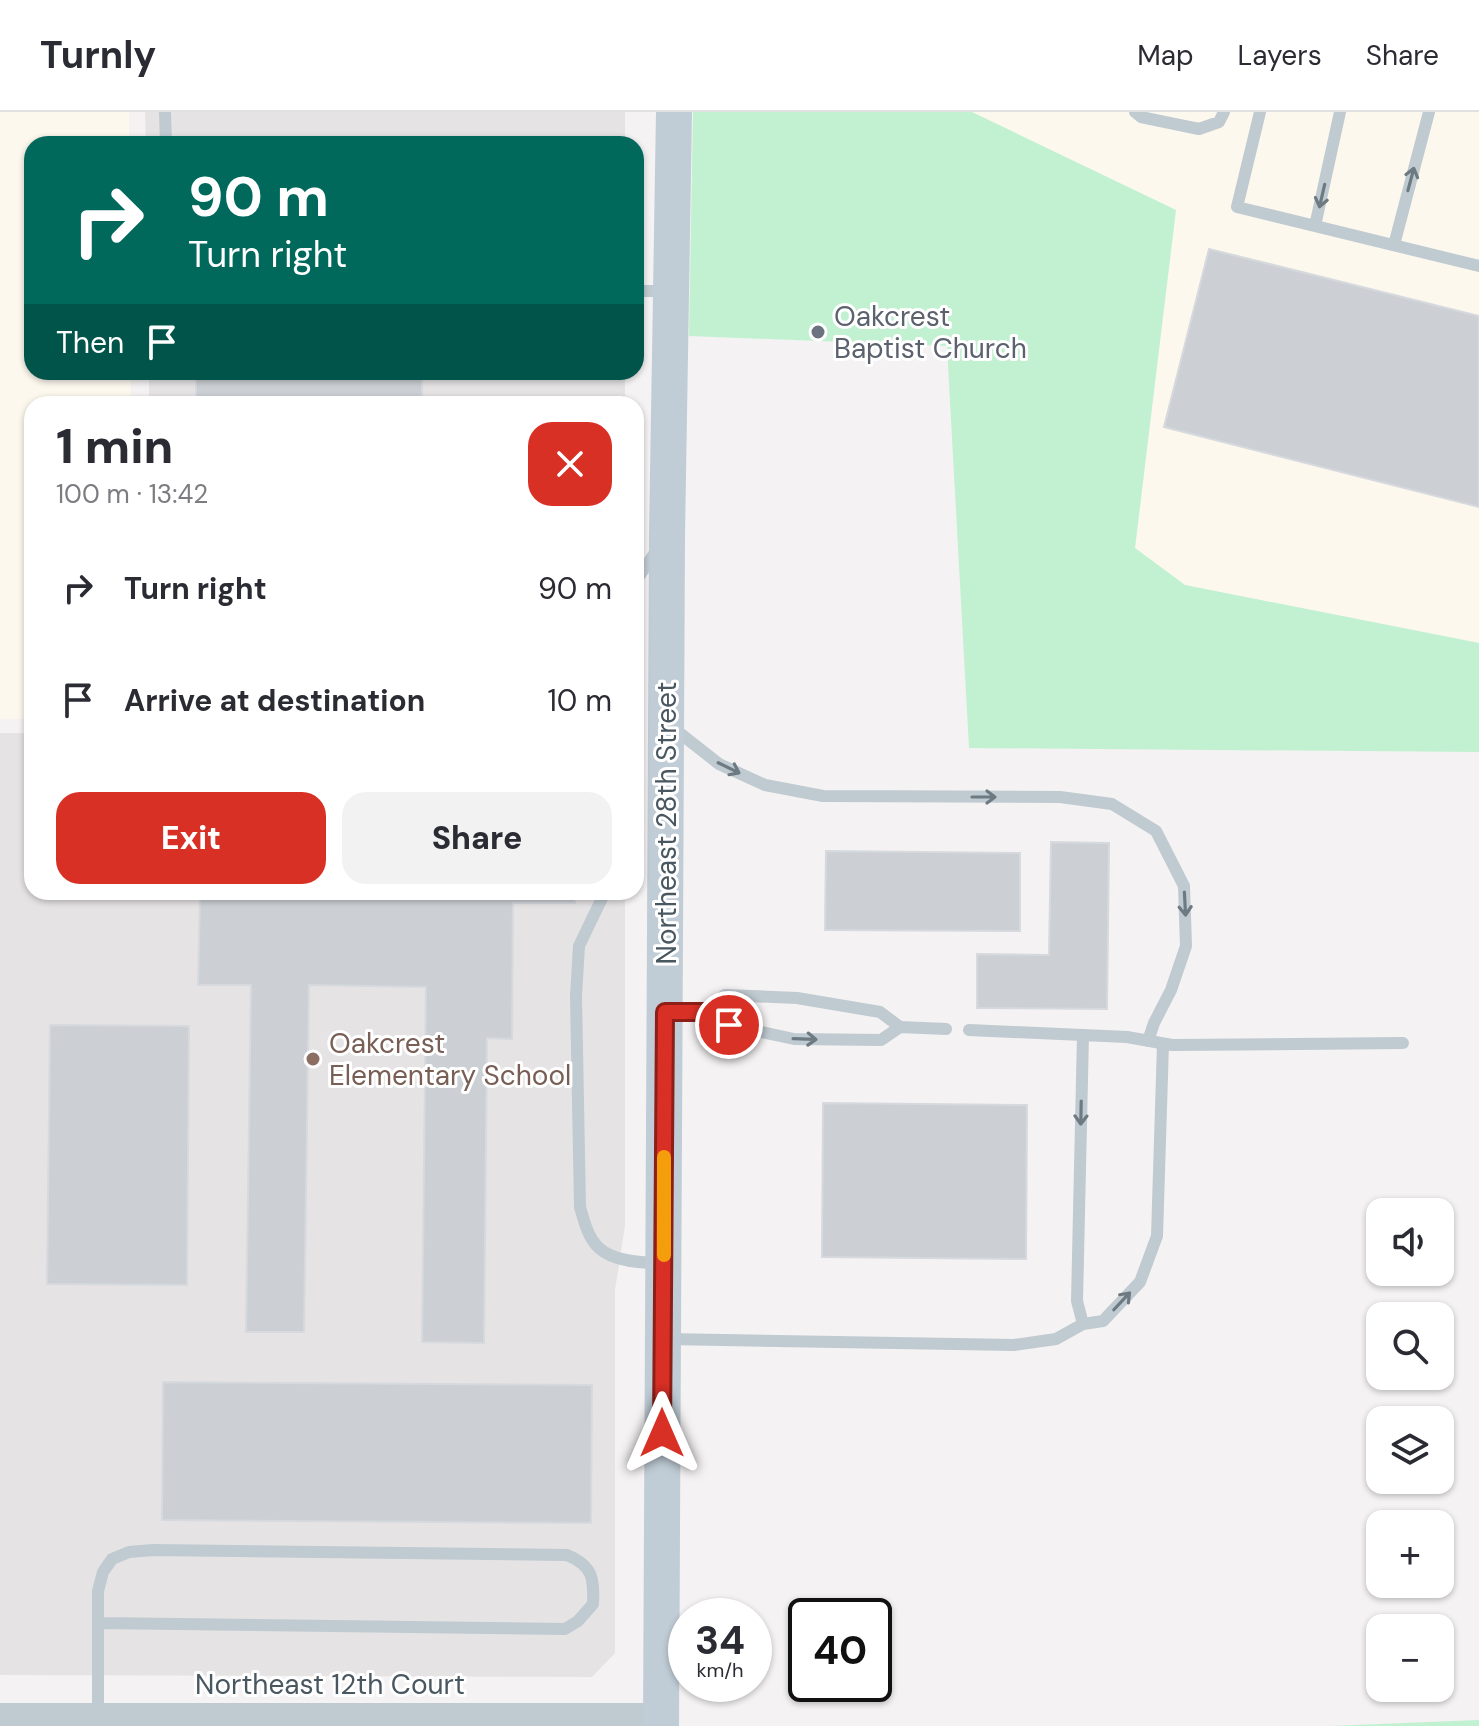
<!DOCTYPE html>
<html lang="en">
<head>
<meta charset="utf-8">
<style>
	:root { --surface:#fff; --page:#f2f2f3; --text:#2b2b33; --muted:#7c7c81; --line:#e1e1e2; --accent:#d93025 }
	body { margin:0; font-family:"DM Sans",sans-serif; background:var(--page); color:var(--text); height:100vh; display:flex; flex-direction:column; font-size:30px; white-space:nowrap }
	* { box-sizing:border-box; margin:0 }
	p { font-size:26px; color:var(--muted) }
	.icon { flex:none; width:44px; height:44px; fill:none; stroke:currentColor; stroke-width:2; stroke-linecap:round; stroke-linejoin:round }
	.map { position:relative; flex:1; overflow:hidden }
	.drawer { position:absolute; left:24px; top:284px; width:620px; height:504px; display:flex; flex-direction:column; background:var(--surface); border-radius:24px; box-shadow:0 2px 6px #0004 }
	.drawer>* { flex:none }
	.hud { position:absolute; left:24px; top:24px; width:620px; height:244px; border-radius:24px; box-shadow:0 2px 6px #0004; background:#00695c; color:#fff; overflow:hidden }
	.buttons { position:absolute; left:1366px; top:1086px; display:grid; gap:16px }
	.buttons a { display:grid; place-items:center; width:88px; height:88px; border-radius:16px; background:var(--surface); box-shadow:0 2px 6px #0004; font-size:40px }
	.speed { position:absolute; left:668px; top:1486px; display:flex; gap:16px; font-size:40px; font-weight:700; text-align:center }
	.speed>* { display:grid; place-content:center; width:104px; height:104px; border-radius:50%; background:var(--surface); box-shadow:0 2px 6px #0004; line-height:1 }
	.speed small { font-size:20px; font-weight:400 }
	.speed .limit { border:4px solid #111; border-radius:12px; background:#fff; color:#111 }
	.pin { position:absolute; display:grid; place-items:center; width:68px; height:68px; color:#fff; margin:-34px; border:4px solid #fff; border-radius:50%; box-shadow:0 2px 8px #0007 }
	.me { position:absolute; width:88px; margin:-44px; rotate:0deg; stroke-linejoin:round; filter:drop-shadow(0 0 6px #0008) }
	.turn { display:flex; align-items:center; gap:28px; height:168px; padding:0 32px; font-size:36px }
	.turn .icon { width:104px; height:104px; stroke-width:2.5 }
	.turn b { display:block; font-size:56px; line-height:68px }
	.then { display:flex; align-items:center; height:76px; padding:0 32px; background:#0003; gap:16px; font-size:30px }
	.round { display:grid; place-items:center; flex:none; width:84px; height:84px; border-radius:24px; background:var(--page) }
	.summary { display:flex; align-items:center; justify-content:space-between; height:136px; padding:0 32px }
	h1 { font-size:48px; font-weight:800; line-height:60px }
	.action { display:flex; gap:16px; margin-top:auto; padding:16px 32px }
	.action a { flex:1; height:92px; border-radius:24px; background:var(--accent); color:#fff; font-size:32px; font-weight:800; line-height:92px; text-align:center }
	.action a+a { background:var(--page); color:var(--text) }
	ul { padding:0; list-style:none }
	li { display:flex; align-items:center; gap:24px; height:112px; padding:0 32px }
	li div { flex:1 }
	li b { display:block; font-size:30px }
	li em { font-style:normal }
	header { display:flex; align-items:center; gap:48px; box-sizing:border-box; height:112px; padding:0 40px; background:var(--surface); border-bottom:2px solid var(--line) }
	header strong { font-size:38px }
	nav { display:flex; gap:44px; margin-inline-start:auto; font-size:28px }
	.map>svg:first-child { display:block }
	.commercial { fill:#fdf8ee }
	.education { fill:#e5e3e4 }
	.green { fill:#c1f1d1 }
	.building { fill:#ccd0d4; stroke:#d6d9dd; stroke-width:2 }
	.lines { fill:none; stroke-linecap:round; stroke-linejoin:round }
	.lane { stroke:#c0cad1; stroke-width:12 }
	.street { stroke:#c0cad1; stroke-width:26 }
	.secondary { stroke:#c0ccd6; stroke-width:36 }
	.oneway { stroke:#6d7a82 }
	.route-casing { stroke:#8d1f18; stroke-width:20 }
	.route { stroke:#d93025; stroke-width:14 }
	.slow { stroke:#f59e0b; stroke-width:14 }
	.worship-dot { fill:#6b7280; stroke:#fff; stroke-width:3 }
	.education-dot { fill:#8d6e63; stroke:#fff; stroke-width:3 }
	.labels { text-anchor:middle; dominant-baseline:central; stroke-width:6; stroke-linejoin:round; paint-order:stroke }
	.worship-label { font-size:28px; fill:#5b616d; stroke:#fff; text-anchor:start }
	.street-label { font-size:28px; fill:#495760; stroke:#fff }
	.education-label { font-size:28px; fill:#785e54; stroke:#fff; text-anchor:start }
</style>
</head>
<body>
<header>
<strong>Turnly</strong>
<nav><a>Map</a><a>Layers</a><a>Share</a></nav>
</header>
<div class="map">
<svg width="1479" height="1614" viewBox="0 0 1479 1614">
	<rect width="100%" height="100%" fill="#f4f2f2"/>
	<path class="commercial" d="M0,0H129V32H32V260H131V292H32V607H0Z
		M972,0H1479V531L1185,473L1135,436L1176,98Z"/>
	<path class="education" d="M145,0H625V32H146Z
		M149,260H625V292H149Z
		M0,621H32V780H625V1114L615,1178V1541L592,1565L0,1563Z"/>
	<path class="green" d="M693,0H972L1176,98L1135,436L1185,473L1479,531V640L969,636L947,234L689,224Z
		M1479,1608V1614H1329Z"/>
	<path class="building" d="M1209,137L1479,204V395L1164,315Z
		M196,260H422V292H196Z
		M1051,730L1109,731L1107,897L977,896V842L1049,843Z
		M826,739L1020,741V819L825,818Z
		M200,780H576L575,791H513L512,927L487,926L484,1231L422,1230L426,875L309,873L304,1220H246L251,873H198Z
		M50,913L189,914L187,1173L47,1172Z
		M823,991L1027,993L1026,1147L822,1145Z
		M163,1270L592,1273L591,1411L162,1408Z"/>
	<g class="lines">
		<path class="lane" d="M165,0L166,32
			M1135,0L1141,5L1199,17L1219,10L1224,0
			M1260,0L1237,95L1479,154
			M1315,114L1340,0
			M1394,133L1429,0
			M636,179H669
			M636,469L656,439
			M672,615L719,652L765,673L823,684L1060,685L1112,692L1156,719L1184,774L1186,834L1171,878L1154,911L1148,929
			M605,780L579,834L576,884L580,1095C584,1109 588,1126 599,1136C614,1150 643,1151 662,1151
			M668,900H704L729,913L794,927L881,928L900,915L880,900L797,886L725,883L704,900
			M900,915L946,917
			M969,918L1127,925L1172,933L1403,931
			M1083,923L1077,1189L1083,1212L1103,1209L1140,1170L1157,1124L1163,932
			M667,1227L1014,1233L1056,1227L1083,1212
			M98,1511L565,1517L578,1509L593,1492C594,1466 593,1454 567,1443L153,1438L129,1440L112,1447L103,1460L98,1479V1604"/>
		<path class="street" d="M0,1604H661"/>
		<path class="secondary" d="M661,1614L667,424L674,0"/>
	</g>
	<defs><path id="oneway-shaft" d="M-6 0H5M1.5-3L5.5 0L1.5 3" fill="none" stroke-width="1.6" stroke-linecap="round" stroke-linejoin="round" transform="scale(2)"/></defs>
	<g class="oneway">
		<use href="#oneway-shaft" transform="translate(1411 67) rotate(-75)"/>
		<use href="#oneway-shaft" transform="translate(1322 84) rotate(103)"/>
		<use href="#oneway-shaft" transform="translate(729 656) rotate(26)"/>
		<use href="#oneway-shaft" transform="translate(984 685)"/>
		<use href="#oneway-shaft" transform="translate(1185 792) rotate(87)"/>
		<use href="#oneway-shaft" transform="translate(805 927) rotate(2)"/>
		<use href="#oneway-shaft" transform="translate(1081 1001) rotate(91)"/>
		<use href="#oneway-shaft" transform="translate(1122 1189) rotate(-47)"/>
	</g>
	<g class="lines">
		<g class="route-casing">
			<path id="route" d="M662,1321L665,900H704L729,913"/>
		</g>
		<use href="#route" class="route"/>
		<path class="slow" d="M664,1143V1045"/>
	</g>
	<circle class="worship-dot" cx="818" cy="220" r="8"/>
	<circle class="education-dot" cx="313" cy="947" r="8"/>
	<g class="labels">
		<g class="worship-label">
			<text x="834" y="204">Oakcrest<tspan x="834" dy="32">Baptist Church</tspan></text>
		</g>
		<g class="street-label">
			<text transform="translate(666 711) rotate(-90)">Northeast 28th Street</text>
			<text x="330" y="1572">Northeast 12th Court</text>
		</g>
		<g class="education-label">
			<text x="329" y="931">Oakcrest<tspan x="329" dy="32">Elementary School</tspan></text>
		</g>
	</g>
</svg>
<div class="buttons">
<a><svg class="icon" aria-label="sound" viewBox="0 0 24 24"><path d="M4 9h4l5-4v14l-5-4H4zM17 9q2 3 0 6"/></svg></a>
<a><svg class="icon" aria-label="search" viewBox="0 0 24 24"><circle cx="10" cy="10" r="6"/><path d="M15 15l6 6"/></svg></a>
<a><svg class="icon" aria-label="layers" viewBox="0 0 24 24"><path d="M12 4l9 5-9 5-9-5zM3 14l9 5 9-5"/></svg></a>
<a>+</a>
<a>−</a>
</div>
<div class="speed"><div>34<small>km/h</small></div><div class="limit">40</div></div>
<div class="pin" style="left:729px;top:913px;background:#d93025"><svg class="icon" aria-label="arrive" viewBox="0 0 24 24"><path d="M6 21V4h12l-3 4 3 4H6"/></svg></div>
<svg class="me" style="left:662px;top:1321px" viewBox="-20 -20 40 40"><path d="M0-17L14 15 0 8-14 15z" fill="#d93025" stroke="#fff" stroke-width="4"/></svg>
<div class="hud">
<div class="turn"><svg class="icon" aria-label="right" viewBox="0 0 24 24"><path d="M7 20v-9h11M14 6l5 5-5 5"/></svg><div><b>90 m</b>Turn right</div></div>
<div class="then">Then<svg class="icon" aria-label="arrive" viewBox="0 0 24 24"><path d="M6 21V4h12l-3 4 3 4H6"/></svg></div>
</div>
<section class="drawer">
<div class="summary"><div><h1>1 min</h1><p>100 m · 13:42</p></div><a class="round" style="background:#d93025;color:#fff"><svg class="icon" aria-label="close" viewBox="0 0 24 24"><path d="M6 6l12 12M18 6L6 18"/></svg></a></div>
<ul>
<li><svg class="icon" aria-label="right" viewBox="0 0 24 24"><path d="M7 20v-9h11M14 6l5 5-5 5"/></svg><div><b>Turn right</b></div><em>90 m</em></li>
<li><svg class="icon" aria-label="arrive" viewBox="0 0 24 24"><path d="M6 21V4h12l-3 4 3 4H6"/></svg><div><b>Arrive at destination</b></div><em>10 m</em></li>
</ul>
<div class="action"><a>Exit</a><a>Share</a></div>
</section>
</div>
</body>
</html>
